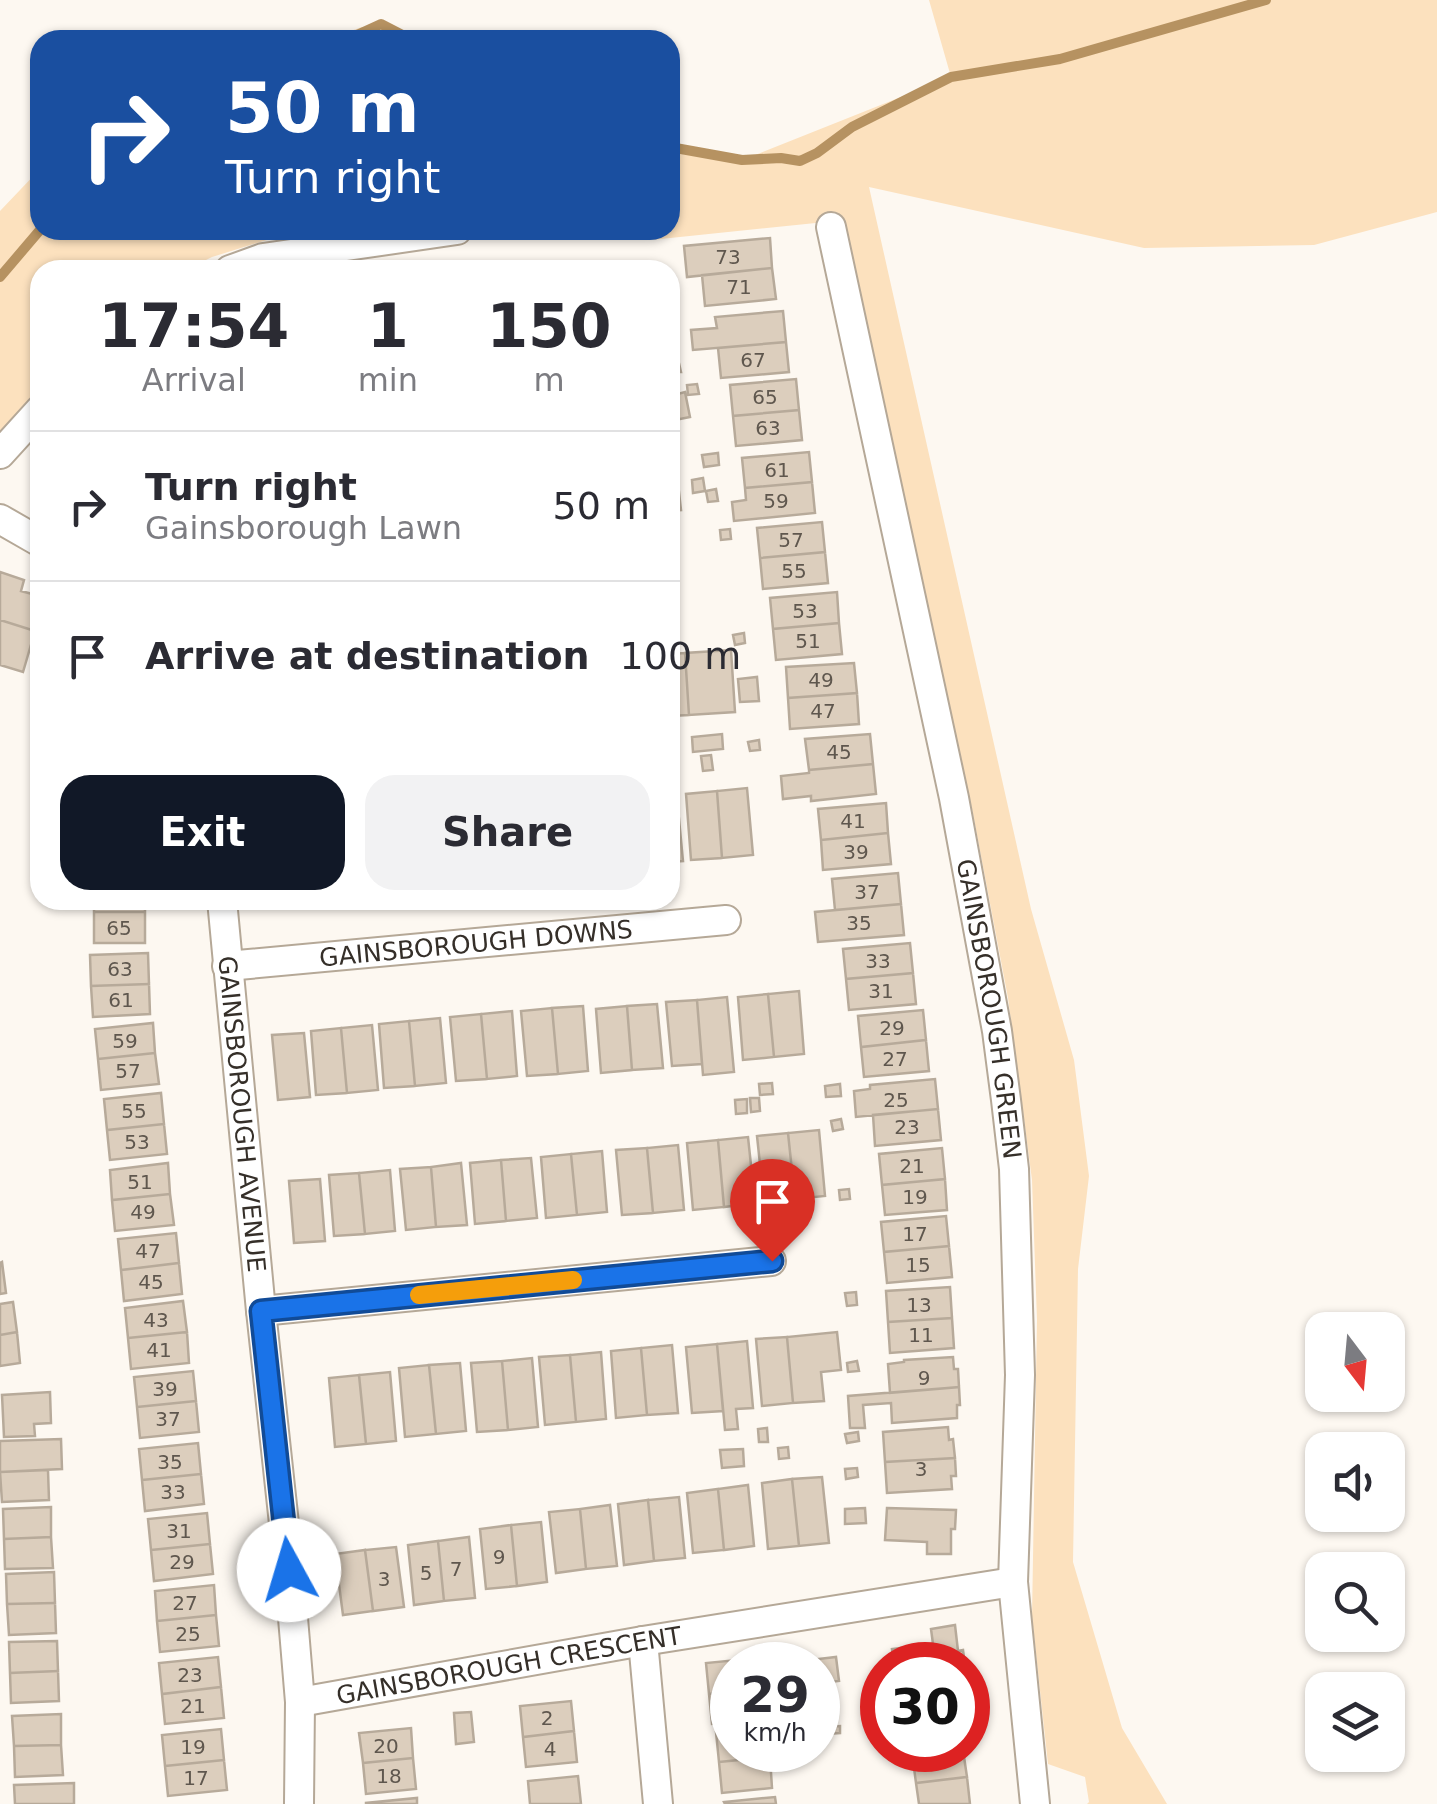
<!DOCTYPE html>
<html lang="en">
<head>
<meta charset="utf-8">
<style>
	:root { --surface:#fff; --page:#f2f2f3; --text:#2b2b33; --muted:#7c7c81; --line:#e1e1e2; --accent:#111827 }
	body { margin:0; font-family:"DejaVu Sans",sans-serif; background:var(--page); color:var(--text); height:100vh; display:flex; flex-direction:column; font-size:38px; white-space:nowrap }
	* { box-sizing:border-box; margin:0 }
	p { font-size:32px; color:var(--muted) }
	.icon { flex:none; width:55px; height:55px; fill:none; stroke:currentColor; stroke-width:2; stroke-linecap:round; stroke-linejoin:round }
	.map { position:relative; flex:1; overflow:hidden }
	.drawer { position:absolute; left:30px; top:260px; width:650px; height:650px; display:flex; flex-direction:column; background:var(--surface); border-radius:30px; box-shadow:0 2px 8px #0004 }
	.drawer>* { flex:none }
	.guide { position:absolute; left:30px; top:30px; width:650px; height:210px; border-radius:30px; box-shadow:0 2px 8px #0004; background:#1a4fa0; color:#fff; overflow:hidden }
	.needle { width:65px; rotate:164deg }
	.tools { position:absolute; left:1305px; top:1312px; display:grid; gap:20px }
	.tools a { display:grid; place-items:center; width:100px; height:100px; border-radius:20px; background:var(--surface); box-shadow:0 2px 8px #0004; font-size:50px }
	.speed { position:absolute; left:710px; top:1642px; display:flex; gap:20px; font-size:50px; font-weight:700; text-align:center }
	.speed>* { display:grid; place-content:center; width:130px; height:130px; border-radius:50%; background:var(--surface); box-shadow:0 2px 8px #0004; line-height:1 }
	.speed small { font-size:25px; font-weight:400 }
	.speed .limit { border:15px solid #d22; background:#fff; color:#111 }
	.pin { position:absolute; display:grid; place-items:center; width:85px; height:85px; color:#fff; margin:-102px -42px; border-radius:50% 50% 50% 0; rotate:-45deg; box-shadow:0 0 10px #0007 }
	.pin .icon { rotate:45deg }
	.me { position:absolute; width:110px; margin:-55px; rotate:354deg; stroke-linejoin:round; filter:drop-shadow(0 0 8px #0008) }
	.turn { display:flex; align-items:center; gap:35px; height:210px; padding:0 30px; font-size:45px }
	.turn .icon { width:130px; height:130px; stroke-width:2.5 }
	.turn b { display:block; font-size:70px; line-height:85px }
	.eta { display:flex; justify-content:space-evenly; align-items:center; height:170px; text-align:center }
	.eta b { font-size:60px; font-weight:700; line-height:70px }
	.button { display:flex; gap:20px; margin-top:auto; padding:20px 30px }
	.button a { flex:1; height:115px; border-radius:30px; background:var(--accent); color:#fff; font-size:40px; font-weight:700; line-height:115px; text-align:center }
	.button a+a { background:var(--page); color:var(--text) }
	ul { padding:0; list-style:none }
	li { display:flex; align-items:center; gap:30px; height:150px; padding:0 30px; border-top:2px solid var(--line) }
	li div { flex:1 }
	li b { display:block; font-size:38px }
	li em { font-style:normal }
	.map>svg:first-child { display:block }
	.green { fill:#fce1be }
	.lines { fill:none; stroke-linecap:round; stroke-linejoin:round }
	.stream { stroke:#b69261; stroke-width:10 }
	.building { fill:#dccebd; stroke:#b7aa9a; stroke-width:2.5 }
	.minor-casing { stroke:#b5a897; stroke-width:32 }
	.minor { stroke:#fff; stroke-width:28 }
	.route-casing { stroke:#114b97; stroke-width:25 }
	.route { stroke:#1a73e8; stroke-width:18 }
	.slow { stroke:#f59e0b; stroke-width:18 }
	.labels { text-anchor:middle; dominant-baseline:central; stroke-width:8; stroke-linejoin:round; paint-order:stroke }
	.number-label { font-size:20px; fill:#5f574e }
	.street-label { font-size:25px; fill:#352f29; stroke:#fdf8f1 }
</style>
</head>
<body>
<div class="map">
<svg width="1437" height="1804" viewBox="0 0 1437 1804">
	<rect width="100%" height="100%" fill="#fdf8f1"/>
	<path class="green" d="M929,0H1437V212L1314,245L1144,248L869,187L1031,909L1074,1060L1089,1176L1078,1269L1073,1562L1122,1728L1167,1804H1087L1089,1802L1085,1777L1048,1764L1032,1617L1037,1320L1032,1180L1008,998L973,814L845,220L651,240L631,230H670V142L745,159L951,77Z
		M362,27L398,40H325Z
		M40,169V230H329L283,235L212,257L186,270H40V391L0,434V211Z"/>
	<g class="lines">
		<path class="stream" d="M346,40L381,24L412,40
			M670,147L742,160L781,158L800,161L817,153L852,127L951,77L1060,59L1266,0
			M0,277L40,230"/>
	</g>
	<path class="building" d="M770,238L772,268L687,277L684,246Z
		M772,268L776,299L705,306L702,275Z
		M783,311L786,342L693,350L691,330L717,328L715,317Z
		M670,324L681,372H670Z
		M786,342L789,372L721,378L718,348Z
		M796,379L799,410L733,416L730,385Z
		M697,384L699,394L688,395L687,385Z
		M685,392L690,417L670,421V396Z
		M799,410L802,440L736,446L733,416Z
		M670,447H674L681,510L670,511Z
		M809,452L812,482L745,488L742,458Z
		M718,453L719,465L704,467L702,455Z
		M703,478L705,491L693,493L692,480Z
		M812,482L815,513L734,521L732,502L746,500L745,488Z
		M716,489L718,501L708,502L706,491Z
		M822,522L825,552L760,558L757,528Z
		M730,529L731,539L721,540L720,530Z
		M825,552L828,583L763,589L760,558Z
		M0,572L24,580L21,591L40,596V614L35,631L0,620Z
		M837,592L839,623L773,629L770,598Z
		M0,620L35,631L23,672L0,665Z
		M839,623L842,654L776,660L773,629Z
		M744,633L745,643L735,645L733,635Z
		M731,650L735,712L689,715L685,653Z
		M685,653L689,715L670,716V654Z
		M854,663L857,693L788,698L786,667Z
		M757,677L759,701L740,702L738,679Z
		M857,693L859,724L790,729L788,698Z
		M722,734L723,749L693,752L692,737Z
		M870,734L873,764L809,770L805,739Z
		M759,740L760,750L750,751L748,742Z
		M711,755L713,770L703,771L701,756Z
		M873,764L876,794L811,801V796L783,799L781,776L809,773V770Z
		M747,788L753,855L722,858L717,791Z
		M717,791L722,858L691,860L686,794Z
		M670,798H677L683,861L670,862Z
		M886,803L888,833L821,840L818,809Z
		M888,833L891,864L823,870L821,840Z
		M898,873L901,904L835,910L832,879Z
		M94,900H145V912H94Z
		M901,904L904,935L818,942L815,912Z
		M94,912H145V943H94Z
		M910,943L913,973L846,979L843,949Z
		M148,953L149,984L91,986L90,955Z
		M913,973L916,1004L849,1010L846,979Z
		M149,984L150,1014L93,1017L91,986Z
		M799,991L804,1054L774,1057L768,994Z
		M768,994L774,1057L743,1060L738,997Z
		M727,997L734,1072L703,1075L697,1000Z
		M697,1000L702,1064L672,1066L666,1002Z
		M657,1004L663,1068L632,1070L627,1006Z
		M583,1006L588,1071L558,1074L552,1008Z
		M627,1006L632,1070L601,1073L596,1009Z
		M552,1008L558,1074L527,1076L521,1011Z
		M923,1010L926,1040L861,1047L858,1016Z
		M512,1011L517,1076L487,1079L481,1014Z
		M481,1014L487,1079L456,1081L450,1017Z
		M440,1018L446,1083L415,1086L409,1021Z
		M409,1021L415,1086L384,1088L379,1024Z
		M153,1023L155,1053L98,1059L95,1029Z
		M372,1025L378,1090L347,1093L341,1028Z
		M341,1028L347,1093L316,1095L311,1031Z
		M304,1033L310,1097L278,1100L272,1035Z
		M926,1040L929,1071L864,1077L861,1047Z
		M155,1053L159,1084L101,1090L98,1059Z
		M935,1079L938,1109L856,1117L854,1091L870,1089V1085Z
		M772,1083L773,1094L760,1095L759,1084Z
		M840,1084L841,1096L826,1097L825,1086Z
		M161,1093L164,1124L107,1130L104,1099Z
		M750,1098H759L760,1111L751,1112Z
		M747,1099V1113L736,1114L735,1100Z
		M938,1109L941,1140L875,1146L873,1115Z
		M841,1119L843,1129L833,1131L831,1121Z
		M164,1124L167,1154L110,1160L107,1130Z
		M819,1130L825,1196L795,1199L788,1133Z
		M788,1133L795,1199L764,1202L757,1136Z
		M748,1137L755,1203L724,1207L718,1140Z
		M718,1140L724,1207L693,1210L687,1143Z
		M678,1145L684,1210L653,1213L647,1148Z
		M647,1148L653,1213L622,1215L616,1150Z
		M942,1148L945,1179L882,1185L879,1154Z
		M602,1151L607,1212L577,1215L571,1154Z
		M571,1154L577,1215L546,1218L541,1157Z
		M531,1158L537,1218L506,1221L501,1160Z
		M501,1160L506,1221L475,1224L470,1163Z
		M168,1163L170,1194L112,1200L110,1170Z
		M461,1163L467,1225L436,1227L431,1167Z
		M431,1167L436,1227L406,1230L400,1169Z
		M390,1170L395,1231L365,1234L359,1173Z
		M359,1173L365,1234L334,1236L329,1175Z
		M320,1179L325,1241L294,1243L289,1181Z
		M945,1179L947,1210L885,1215L882,1185Z
		M849,1189L850,1199L840,1200L839,1190Z
		M170,1194L174,1225L115,1231L112,1200Z
		M946,1216L949,1246L884,1252L881,1222Z
		M176,1233L179,1263L121,1270L118,1239Z
		M949,1246L952,1277L887,1283L884,1252Z
		M2,1262L6,1293L0,1294V1263Z
		M179,1263L182,1294L124,1301L121,1270Z
		M950,1287L952,1318L888,1322L886,1291Z
		M856,1292L857,1305L847,1306L845,1293Z
		M183,1301L187,1332L128,1338L125,1308Z
		M13,1302L17,1332L0,1335V1304Z
		M952,1318L954,1348L890,1353L888,1322Z
		M17,1332L20,1363L0,1366V1335Z
		M187,1332L189,1363L131,1369L128,1338Z
		M837,1332L841,1370L821,1372L824,1401L793,1403L787,1337Z
		M787,1337L793,1403L762,1406L756,1339Z
		M747,1341L753,1408L736,1409L738,1429L725,1430L717,1344Z
		M717,1344L723,1411L692,1413L686,1347Z
		M672,1345L678,1413L647,1415L641,1348Z
		M641,1348L647,1415L616,1418L611,1351Z
		M601,1352L606,1419L576,1422L570,1355Z
		M570,1355L576,1422L545,1425L539,1357Z
		M953,1357L954,1369H958L959,1387L890,1393L888,1364L904,1362V1360Z
		M532,1358L538,1427L508,1430L502,1361Z
		M502,1361L508,1430L477,1432L471,1363Z
		M857,1361L859,1371L848,1372L847,1363Z
		M460,1363L466,1431L436,1434L429,1365Z
		M429,1365L436,1434L405,1437L399,1368Z
		M193,1371L196,1401L137,1407L134,1377Z
		M390,1372L396,1441L366,1444L359,1375Z
		M359,1375L366,1444L335,1447L329,1378Z
		M959,1387L960,1405H957V1418L892,1423L891,1403L863,1405L865,1428H850L848,1396Z
		M50,1392L51,1423L34,1424L35,1436L4,1437L2,1395Z
		M196,1401L199,1432L140,1438L137,1407Z
		M948,1427L949,1440L953,1439L955,1458L885,1462L883,1432Z
		M767,1428L768,1442H759L758,1429Z
		M858,1432L859,1441L847,1443L845,1434Z
		M61,1439L62,1469L0,1472V1441Z
		M198,1443L201,1474L142,1480L139,1449Z
		M788,1447L789,1458L779,1459L778,1448Z
		M743,1449L744,1466L722,1468L720,1450Z
		M955,1458L956,1476H951L952,1489L887,1493L885,1462Z
		M857,1468L858,1477L846,1479L845,1469Z
		M48,1470L49,1500L2,1502L0,1472Z
		M201,1474L204,1504L145,1511L142,1480Z
		M822,1477L829,1543L799,1546L792,1479Z
		M792,1479L799,1546L768,1549L762,1483Z
		M748,1485L754,1546L724,1550L718,1489Z
		M718,1489L724,1550L693,1553L687,1493Z
		M679,1497L685,1558L654,1561L648,1500Z
		M648,1500L654,1561L624,1565L618,1504Z
		M610,1505L617,1566L586,1569L580,1509Z
		M51,1507V1537L4,1539L3,1509Z
		M865,1508L866,1523L845,1524V1509Z
		M887,1508L956,1510L955,1529H951V1554H927V1542L885,1540Z
		M580,1509L586,1569L556,1573L549,1512Z
		M207,1513L210,1544L151,1550L148,1519Z
		M541,1522L547,1582L517,1586L511,1525Z
		M511,1525L517,1586L486,1589L480,1529Z
		M51,1537L53,1568L5,1569L4,1539Z
		M469,1537L475,1598L444,1601L438,1541Z
		M438,1541L444,1601L414,1605L408,1545Z
		M210,1544L213,1574L154,1581L151,1550Z
		M396,1547L404,1607L373,1611L365,1550Z
		M365,1550L373,1611L343,1615L335,1554Z
		M54,1572L55,1603L7,1604L6,1574Z
		M214,1585L216,1615L157,1621L155,1591Z
		M55,1603L56,1633L9,1635L7,1604Z
		M216,1615L219,1646L160,1652L157,1621Z
		M955,1625L958,1651L963,1650L965,1665H894L892,1649L933,1644L931,1629Z
		M57,1641L58,1671L10,1673L9,1642Z
		M218,1657L221,1687L162,1694L159,1663Z
		M836,1657L839,1681L820,1683L818,1659Z
		M757,1658L758,1665H732V1692L709,1694L706,1663Z
		M58,1671L59,1701L11,1703L10,1673Z
		M221,1687L224,1718L165,1724L162,1694Z
		M732,1692V1722L712,1724L709,1694Z
		M823,1694L830,1706L818,1713V1697Z
		M571,1701L574,1731L523,1737L520,1706Z
		M471,1712L474,1742L456,1744L454,1713Z
		M61,1714V1745L14,1746L12,1716Z
		M840,1726V1733L826,1734L825,1727Z
		M411,1728L413,1758L363,1763L359,1733Z
		M221,1729L224,1760L165,1766L162,1735Z
		M732,1730V1750H769L770,1757L719,1762L716,1732Z
		M574,1731L577,1762L526,1767L523,1737Z
		M61,1745L63,1775L15,1777L14,1746Z
		M935,1750H963L967,1777L916,1783L912,1753Z
		M770,1757L772,1788L722,1793L719,1762Z
		M413,1758L416,1789L366,1794L363,1763Z
		M224,1760L227,1790L168,1796L165,1766Z
		M578,1776L581,1804H530L528,1781Z
		M967,1777L970,1804H919L916,1783Z
		M74,1783V1804H15L14,1785Z
		M775,1797L776,1804H725L724,1802Z
		M417,1798V1804H366V1803Z"/>
	<g class="lines">
		<g class="minor-casing">
			<g id="minor">
				<path id="s1" d="M831,227L954,798L997,1031L1006,1100L1014,1169L1020,1375L1013,1582L1035,1804"/>
				<path d="M230,270L263,258L457,230"/>
				<path d="M0,454L40,410"/>
				<path d="M0,519L40,542"/>
				<path id="s2" d="M222,900L261,1311L289,1570L300,1702L299,1804"/>
				<path id="s3" d="M227,966L726,920"/>
				<path d="M261,1311L771,1261"/>
				<path d="M643,1641L658,1804"/>
				<path id="s4" d="M300,1702L643,1641L1013,1582"/>
			</g>
		</g>
		<use href="#minor" class="minor"/>
	</g>
	<g class="lines">
		<g class="route-casing">
			<path id="route" d="M289,1570L261,1311L772,1261"/>
		</g>
		<use href="#route" class="route"/>
		<path class="slow" d="M419,1295L573,1280"/>
	</g>
	<g class="labels">
		<g class="number-label">
			<text x="728" y="257">73</text>
			<text x="739" y="287">71</text>
			<text x="753" y="360">67</text>
			<text x="765" y="397">65</text>
			<text x="768" y="428">63</text>
			<text x="777" y="470">61</text>
			<text x="776" y="501">59</text>
			<text x="791" y="540">57</text>
			<text x="794" y="571">55</text>
			<text x="805" y="611">53</text>
			<text x="808" y="641">51</text>
			<text x="821" y="680">49</text>
			<text x="823" y="711">47</text>
			<text x="839" y="752">45</text>
			<text x="853" y="821">41</text>
			<text x="856" y="852">39</text>
			<text x="867" y="892">37</text>
			<text x="859" y="923">35</text>
			<text x="119" y="928">65</text>
			<text x="878" y="961">33</text>
			<text x="120" y="969">63</text>
			<text x="881" y="991">31</text>
			<text x="121" y="1000">61</text>
			<text x="892" y="1028">29</text>
			<text x="125" y="1041">59</text>
			<text x="895" y="1059">27</text>
			<text x="128" y="1071">57</text>
			<text x="896" y="1100">25</text>
			<text x="134" y="1111">55</text>
			<text x="907" y="1127">23</text>
			<text x="137" y="1142">53</text>
			<text x="912" y="1166">21</text>
			<text x="140" y="1182">51</text>
			<text x="915" y="1197">19</text>
			<text x="143" y="1212">49</text>
			<text x="915" y="1234">17</text>
			<text x="148" y="1251">47</text>
			<text x="918" y="1265">15</text>
			<text x="151" y="1282">45</text>
			<text x="919" y="1305">13</text>
			<text x="156" y="1320">43</text>
			<text x="921" y="1335">11</text>
			<text x="159" y="1350">41</text>
			<text x="924" y="1378">9</text>
			<text x="165" y="1389">39</text>
			<text x="168" y="1419">37</text>
			<text x="170" y="1462">35</text>
			<text x="921" y="1469">3</text>
			<text x="173" y="1492">33</text>
			<text x="179" y="1531">31</text>
			<text x="499" y="1557">9</text>
			<text x="182" y="1562">29</text>
			<text x="456" y="1569">7</text>
			<text x="426" y="1573">5</text>
			<text x="384" y="1579">3</text>
			<text x="185" y="1603">27</text>
			<text x="188" y="1634">25</text>
			<text x="190" y="1675">23</text>
			<text x="193" y="1706">21</text>
			<text x="547" y="1718">2</text>
			<text x="386" y="1746">20</text>
			<text x="193" y="1747">19</text>
			<text x="550" y="1749">4</text>
			<text x="389" y="1776">18</text>
			<text x="196" y="1778">17</text>
		</g>
		<g class="street-label">
			<text stroke="none"><textPath href="#s3" startOffset="250">GAINSBOROUGH DOWNS</textPath></text>
			<text stroke="none"><textPath href="#s1" startOffset="798">GAINSBOROUGH GREEN</textPath></text>
			<text stroke="none"><textPath href="#s2" startOffset="215">GAINSBOROUGH AVENUE</textPath></text>
			<text stroke="none"><textPath href="#s4" startOffset="212">GAINSBOROUGH CRESCENT</textPath></text>
		</g>
	</g>
</svg>
<div class="tools">
<a><svg class="needle" viewBox="-14 -14 28 28"><path d="M0-13l5 13h-10z" fill="#e53935"/><path d="M0 13l5-13h-10z" fill="#7c7c81"/></svg></a>
<a><svg class="icon" aria-label="sound" viewBox="0 0 24 24"><path d="M4 9h4l5-4v14l-5-4H4zM17 9q2 3 0 6"/></svg></a>
<a><svg class="icon" aria-label="search" viewBox="0 0 24 24"><circle cx="10" cy="10" r="6"/><path d="M15 15l6 6"/></svg></a>
<a><svg class="icon" aria-label="layers" viewBox="0 0 24 24"><path d="M12 4l9 5-9 5-9-5zM3 14l9 5 9-5"/></svg></a>
</div>
<div class="speed"><div>29<small>km/h</small></div><div class="limit">30</div></div>
<div class="pin" style="left:772px;top:1261px;background:#d93025"><svg class="icon" aria-label="arrive" viewBox="0 0 24 24"><path d="M6 21V4h12l-3 4 3 4H6"/></svg></div>
<svg class="me" style="left:289px;top:1570px" viewBox="-20 -20 40 40"><circle r="19" fill="#fff"/><path d="M0-13L10 11 0 6-10 11z" fill="#1a73e8"/></svg>
<div class="guide">
<div class="turn"><svg class="icon" aria-label="right" viewBox="0 0 24 24"><path d="M7 20v-9h11M14 6l5 5-5 5"/></svg><div><b>50 m</b>Turn right</div></div>
</div>
<section class="drawer">
<div class="eta">
<div><b>17:54</b><p>Arrival</p></div>
<div><b>1</b><p>min</p></div>
<div><b>150</b><p>m</p></div>
</div>
<ul>
<li><svg class="icon" aria-label="right" viewBox="0 0 24 24"><path d="M7 20v-9h11M14 6l5 5-5 5"/></svg><div><b>Turn right</b><p>Gainsborough Lawn</p></div><em>50 m</em></li>
<li><svg class="icon" aria-label="arrive" viewBox="0 0 24 24"><path d="M6 21V4h12l-3 4 3 4H6"/></svg><div><b>Arrive at destination</b></div><em>100 m</em></li>
</ul>
<div class="button"><a>Exit</a><a>Share</a></div>
</section>
</div>
</body>
</html>
